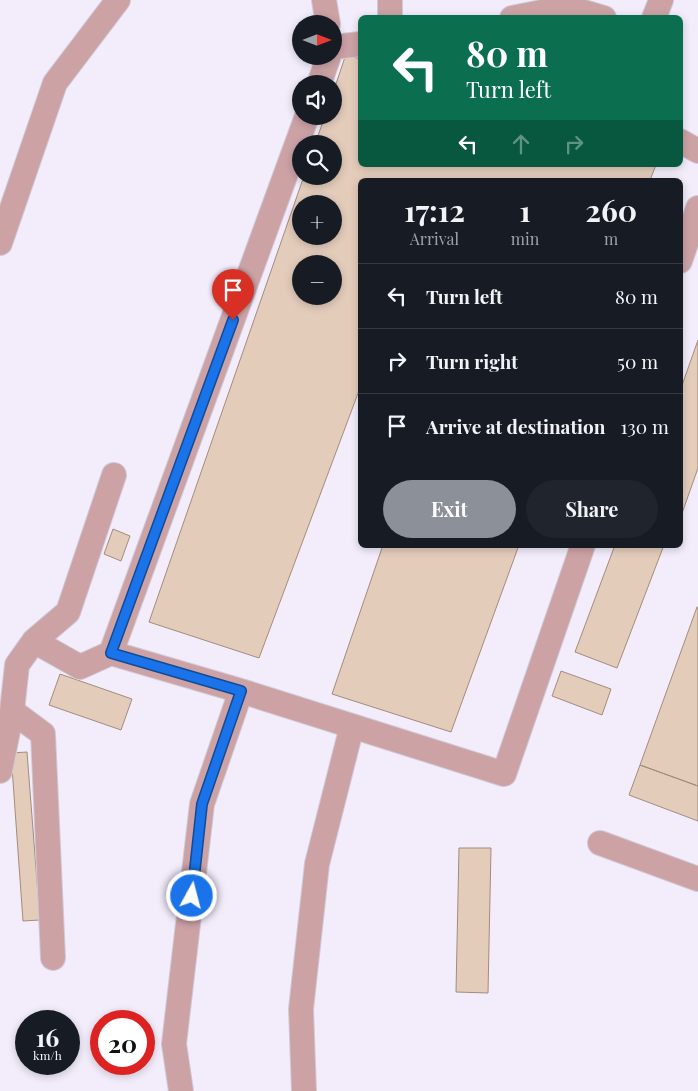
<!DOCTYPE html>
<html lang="en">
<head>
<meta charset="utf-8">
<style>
	:root { --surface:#171b24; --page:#20242c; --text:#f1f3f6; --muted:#9ea1a6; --line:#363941; --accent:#8c9099 }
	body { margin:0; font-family:"Playfair Display",serif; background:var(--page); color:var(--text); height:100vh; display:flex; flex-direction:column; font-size:19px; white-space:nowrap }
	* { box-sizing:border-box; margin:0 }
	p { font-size:16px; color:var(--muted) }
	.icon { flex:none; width:28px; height:28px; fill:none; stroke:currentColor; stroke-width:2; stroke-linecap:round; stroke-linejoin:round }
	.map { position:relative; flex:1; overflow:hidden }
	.sheet { position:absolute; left:358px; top:178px; width:325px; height:370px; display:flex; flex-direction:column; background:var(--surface); border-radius:8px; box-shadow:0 2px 8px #0003 }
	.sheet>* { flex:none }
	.top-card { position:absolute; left:358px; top:15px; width:325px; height:152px; border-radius:8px; box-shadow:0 2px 8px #0003; background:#0b6e4f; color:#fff; overflow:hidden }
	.needle { width:32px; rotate:90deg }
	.fabs { position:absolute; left:292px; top:15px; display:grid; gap:10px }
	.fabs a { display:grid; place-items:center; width:50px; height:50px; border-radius:50%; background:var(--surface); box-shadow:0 2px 8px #0003; font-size:25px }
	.speed { position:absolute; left:15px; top:1010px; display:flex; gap:10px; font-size:25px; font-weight:700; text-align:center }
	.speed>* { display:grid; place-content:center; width:65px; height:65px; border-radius:50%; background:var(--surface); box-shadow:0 2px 8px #0003; line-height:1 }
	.speed small { font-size:12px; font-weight:400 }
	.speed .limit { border:8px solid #d22; background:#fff; color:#111 }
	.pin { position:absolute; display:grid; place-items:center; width:42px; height:42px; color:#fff; margin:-51px -21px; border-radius:50% 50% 50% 0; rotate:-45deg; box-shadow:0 0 5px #0007 }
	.pin .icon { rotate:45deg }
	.me { position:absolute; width:55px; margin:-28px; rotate:7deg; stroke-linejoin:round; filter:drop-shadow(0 0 4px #0008) }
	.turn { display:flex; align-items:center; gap:18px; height:105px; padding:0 25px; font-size:22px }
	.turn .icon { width:65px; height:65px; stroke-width:2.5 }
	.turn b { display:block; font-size:35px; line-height:42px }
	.lanes { display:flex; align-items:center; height:48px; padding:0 25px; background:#0003; justify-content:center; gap:25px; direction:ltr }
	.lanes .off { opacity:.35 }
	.eta { display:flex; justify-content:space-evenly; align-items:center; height:85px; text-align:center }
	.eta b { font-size:30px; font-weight:700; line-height:35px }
	.cta { display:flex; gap:10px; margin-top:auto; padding:10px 25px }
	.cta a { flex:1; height:58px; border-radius:30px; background:var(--accent); color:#fff; font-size:20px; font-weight:700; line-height:58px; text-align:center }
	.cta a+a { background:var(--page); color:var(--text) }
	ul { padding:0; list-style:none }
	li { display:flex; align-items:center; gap:15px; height:65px; padding:0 25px; border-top:1px solid var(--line) }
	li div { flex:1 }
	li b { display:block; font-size:19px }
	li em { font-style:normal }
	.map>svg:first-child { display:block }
	.building { fill:#e4ccbb; stroke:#a38c7c; fill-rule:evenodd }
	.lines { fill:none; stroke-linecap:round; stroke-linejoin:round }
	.minor-casing { stroke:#cfcad8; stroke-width:26 }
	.minor { stroke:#cca2a5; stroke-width:24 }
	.route-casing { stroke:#114b97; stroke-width:12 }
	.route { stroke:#1a73e8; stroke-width:9 }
</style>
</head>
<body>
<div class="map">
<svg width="698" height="1091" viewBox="0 0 698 1091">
	<rect width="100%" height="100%" fill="#f2ecfb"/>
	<path class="building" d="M346,54L360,59V165H656L650,180H360V388L259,658L149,622L304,176H334V144H315L325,116H334V90ZM301,204H334V236H301ZM301,264H334V296H301Z
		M698,340V468L680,519V391Z
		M113,529L130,536L121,561L104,554Z
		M383,545H519L451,732L332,694Z
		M615,545H664L617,668L575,652Z
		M697,607H698V786L640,765Z
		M561,671L611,689L602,715L552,696Z
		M60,674L132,699L121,730L49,705Z
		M27,752L40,920L23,921L11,753Z
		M640,765L698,786V821L629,795Z
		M459,848H491L488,993L456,992Z"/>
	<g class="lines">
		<g class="minor-casing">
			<path id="minor" d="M324,0L328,24
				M390,0V18
				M512,18L567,7L604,18
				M654,18L661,0
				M334,47L360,44
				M319,84L329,56
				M680,141L698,151
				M0,243L55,83L118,0
				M680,261L698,208
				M34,641L68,612L114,475
				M111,653L307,116
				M0,771L12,711
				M600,843L698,879
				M53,958L43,734L12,711L17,665L34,641L80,667L111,653L241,691L504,774L583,545
				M181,1091L174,1044L202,804L241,691
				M304,1091L301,1009L317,864L352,726"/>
		</g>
		<use href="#minor" class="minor"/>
	</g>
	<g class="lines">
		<g class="route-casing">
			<path id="route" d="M192,896L202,804L241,691L111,653L233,320"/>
		</g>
		<use href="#route" class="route"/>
	</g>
</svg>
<div class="fabs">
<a><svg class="needle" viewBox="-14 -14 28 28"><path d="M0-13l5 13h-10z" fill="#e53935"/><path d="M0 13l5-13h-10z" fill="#9ea1a6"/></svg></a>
<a><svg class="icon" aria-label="sound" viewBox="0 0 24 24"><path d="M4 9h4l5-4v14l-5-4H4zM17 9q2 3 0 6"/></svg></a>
<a><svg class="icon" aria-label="search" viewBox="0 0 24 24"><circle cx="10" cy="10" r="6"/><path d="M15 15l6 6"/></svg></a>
<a>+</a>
<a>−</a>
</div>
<div class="speed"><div>16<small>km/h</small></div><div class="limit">20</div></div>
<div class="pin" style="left:233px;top:320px;background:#d93025"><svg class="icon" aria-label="arrive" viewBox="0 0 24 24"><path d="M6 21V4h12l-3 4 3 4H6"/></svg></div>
<svg class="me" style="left:192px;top:896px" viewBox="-20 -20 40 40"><circle r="17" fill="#1a73e8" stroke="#fff" stroke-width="3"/><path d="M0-11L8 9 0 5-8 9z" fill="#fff"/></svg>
<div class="top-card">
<div class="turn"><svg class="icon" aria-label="left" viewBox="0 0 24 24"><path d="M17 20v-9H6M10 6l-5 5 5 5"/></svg><div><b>80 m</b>Turn left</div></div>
<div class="lanes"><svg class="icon" aria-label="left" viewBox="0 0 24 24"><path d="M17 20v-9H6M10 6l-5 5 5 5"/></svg><svg class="icon off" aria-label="ahead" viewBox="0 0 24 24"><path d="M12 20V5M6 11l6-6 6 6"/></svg><svg class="icon off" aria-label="right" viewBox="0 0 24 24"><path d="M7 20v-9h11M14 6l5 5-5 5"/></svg></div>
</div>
<section class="sheet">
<div class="eta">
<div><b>17:12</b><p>Arrival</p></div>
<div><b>1</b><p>min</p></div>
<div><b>260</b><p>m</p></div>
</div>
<ul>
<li><svg class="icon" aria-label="left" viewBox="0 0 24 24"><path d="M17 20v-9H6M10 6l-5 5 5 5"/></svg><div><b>Turn left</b></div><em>80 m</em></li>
<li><svg class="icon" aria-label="right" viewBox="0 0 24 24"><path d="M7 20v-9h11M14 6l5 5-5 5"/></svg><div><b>Turn right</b></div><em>50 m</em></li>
<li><svg class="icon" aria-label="arrive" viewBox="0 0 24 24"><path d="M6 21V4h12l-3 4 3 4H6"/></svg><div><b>Arrive at destination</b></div><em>130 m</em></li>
</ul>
<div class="cta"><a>Exit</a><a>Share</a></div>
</section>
</div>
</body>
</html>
